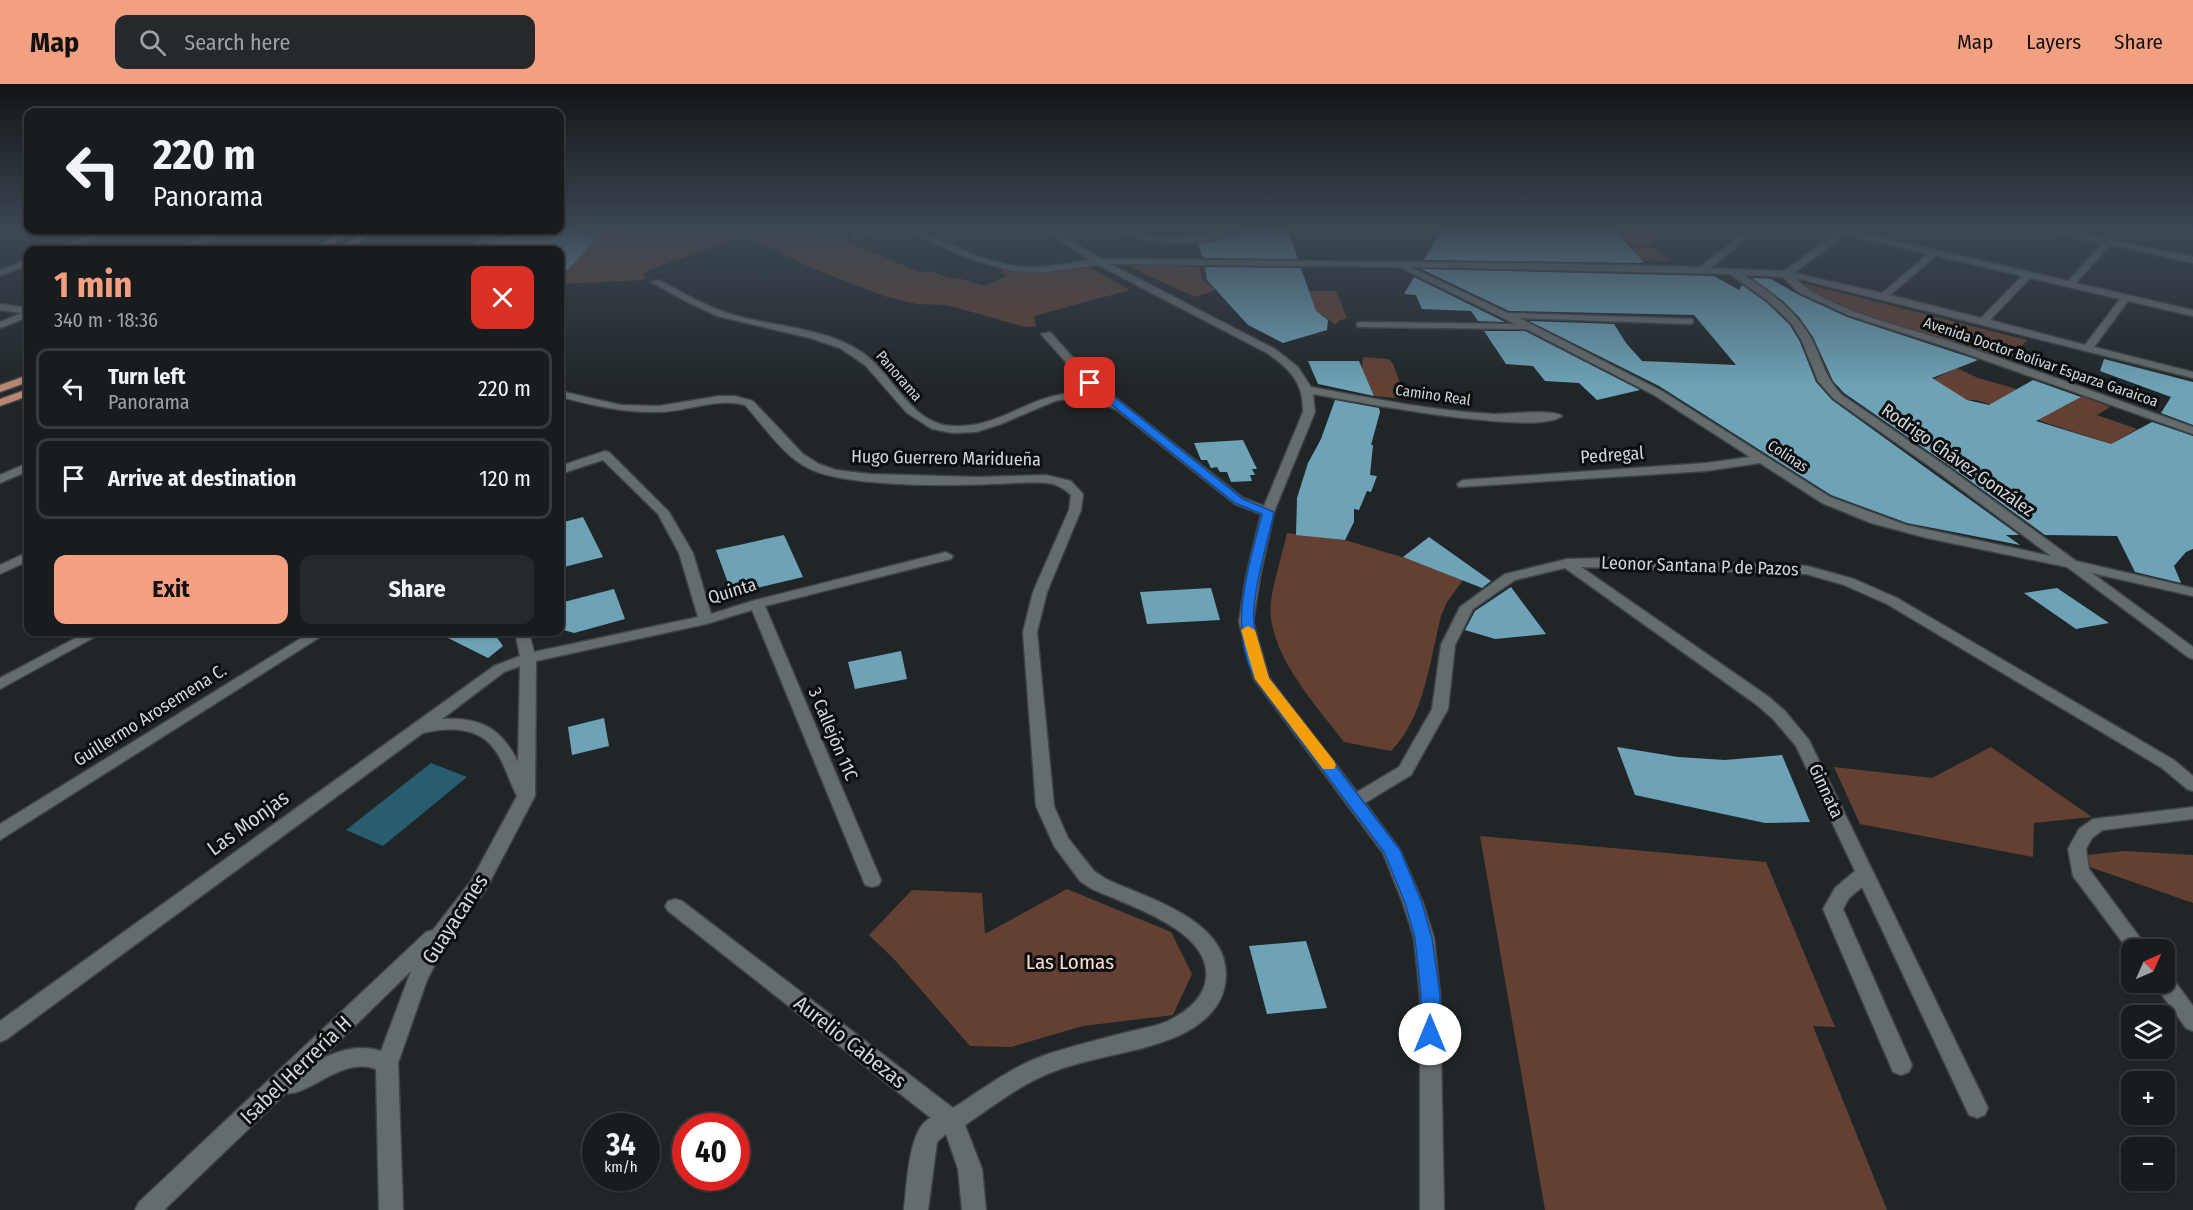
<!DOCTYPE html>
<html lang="en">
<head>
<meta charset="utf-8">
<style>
	:root { --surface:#181c1e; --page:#25292b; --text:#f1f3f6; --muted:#9fa1a4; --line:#363a3c; --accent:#f2a081 }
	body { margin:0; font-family:"Fira Sans Condensed",sans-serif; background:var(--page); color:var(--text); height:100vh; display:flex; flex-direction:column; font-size:22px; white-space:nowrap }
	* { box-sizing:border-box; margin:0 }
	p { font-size:20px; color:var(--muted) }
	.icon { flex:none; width:33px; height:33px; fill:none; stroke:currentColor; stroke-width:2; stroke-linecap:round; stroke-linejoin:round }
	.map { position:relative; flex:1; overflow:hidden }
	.side { position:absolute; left:24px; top:162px; width:540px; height:390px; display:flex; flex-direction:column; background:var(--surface); border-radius:12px; box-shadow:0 2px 4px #0004,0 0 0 2px var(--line) }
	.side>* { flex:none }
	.banner { position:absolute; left:24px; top:24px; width:540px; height:126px; border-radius:12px; box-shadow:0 2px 4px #0004,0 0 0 2px var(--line); background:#181c1e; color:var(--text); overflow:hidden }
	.needle { width:39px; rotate:45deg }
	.controls { position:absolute; left:2121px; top:855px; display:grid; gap:12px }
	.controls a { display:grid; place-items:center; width:54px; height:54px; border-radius:12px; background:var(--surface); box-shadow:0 2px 4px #0004,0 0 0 2px var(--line); font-size:30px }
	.speed { position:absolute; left:582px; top:1029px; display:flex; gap:12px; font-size:30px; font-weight:700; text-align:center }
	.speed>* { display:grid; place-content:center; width:78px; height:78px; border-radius:50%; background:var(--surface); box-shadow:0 2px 4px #0004,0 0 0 2px var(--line); line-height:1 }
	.speed small { font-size:15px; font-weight:400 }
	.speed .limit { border:9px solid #d22; background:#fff; color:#111 }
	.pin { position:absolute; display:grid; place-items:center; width:51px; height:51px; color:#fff; margin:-26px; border-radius:12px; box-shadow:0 3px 9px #0006 }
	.me { position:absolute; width:66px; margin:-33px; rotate:0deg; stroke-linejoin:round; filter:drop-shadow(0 0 4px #0008) }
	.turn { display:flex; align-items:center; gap:21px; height:126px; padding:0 30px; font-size:27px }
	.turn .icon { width:78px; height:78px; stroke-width:2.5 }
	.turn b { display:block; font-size:42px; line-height:51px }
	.round { display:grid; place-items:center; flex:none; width:63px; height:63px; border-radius:12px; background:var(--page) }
	.summary { display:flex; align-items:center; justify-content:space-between; height:102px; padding:0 30px }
	h1 { font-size:36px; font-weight:700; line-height:45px; color:var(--accent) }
	.button { display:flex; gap:12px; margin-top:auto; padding:12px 30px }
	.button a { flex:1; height:69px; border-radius:12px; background:var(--accent); color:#111; font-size:24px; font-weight:700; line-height:69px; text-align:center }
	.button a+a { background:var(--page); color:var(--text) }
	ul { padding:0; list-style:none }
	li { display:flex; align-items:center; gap:18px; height:81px; margin:0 12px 9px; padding:0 18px; border:3px solid var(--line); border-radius:12px }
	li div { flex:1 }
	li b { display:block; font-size:22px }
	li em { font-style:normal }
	header { display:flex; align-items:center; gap:36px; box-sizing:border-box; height:84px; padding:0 30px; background:var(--accent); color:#111 }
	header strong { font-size:28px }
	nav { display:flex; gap:33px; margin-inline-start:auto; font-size:21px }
	.search { width:420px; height:54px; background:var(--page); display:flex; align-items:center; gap:15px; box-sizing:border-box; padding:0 21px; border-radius:12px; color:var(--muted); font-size:22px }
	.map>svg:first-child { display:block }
	.green { fill:#644032 }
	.water { fill:#285d6f }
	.building { fill:#6ea3b7 }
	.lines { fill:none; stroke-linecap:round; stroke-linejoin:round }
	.minor-casing { stroke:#3f4345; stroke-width:3 }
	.major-casing { stroke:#3f4345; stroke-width:3 }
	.minor { fill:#656c6e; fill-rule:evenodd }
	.major { fill:#bb8571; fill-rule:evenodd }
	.route { fill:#1a73e8; stroke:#114b97; stroke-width:1.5 }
	.slow { fill:#f59e0b }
	.labels { text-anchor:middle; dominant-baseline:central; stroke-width:6; stroke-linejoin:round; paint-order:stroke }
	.far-street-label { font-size:15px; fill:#d4d7d9; stroke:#0c0e0f }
	.street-label { font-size:18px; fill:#d4d7d9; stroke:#0c0e0f }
	.near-street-label { font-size:21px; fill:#d4d7d9; stroke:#0c0e0f }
	.near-park-label { font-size:21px; fill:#f9dbd0; stroke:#0c0e0f }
</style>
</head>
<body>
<header>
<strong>Map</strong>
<div class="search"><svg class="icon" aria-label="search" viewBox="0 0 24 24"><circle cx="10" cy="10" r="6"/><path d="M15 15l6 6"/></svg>Search here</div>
<nav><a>Map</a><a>Layers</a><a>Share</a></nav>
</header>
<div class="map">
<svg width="2193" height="1126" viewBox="0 0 2193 1126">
	<rect width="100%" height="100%" fill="#202628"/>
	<path class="green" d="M574,146H804L823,156L837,153L921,189C935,184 944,197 958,194L985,202L1008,191L1000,189L1003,185L1018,187L1091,184L1130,206L1034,232L1036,242L1025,243L947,221L917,220L887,213L814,185L745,151L647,187L642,191L648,193L643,196L560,200V192L597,155Z
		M1618,146H1663L1650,159L1652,162H1632Z
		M1559,161L1654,164L1670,177L1569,175Z
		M1131,180L1199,183L1203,197L1216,206L1195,213L1130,183L1128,181Z
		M1803,199L2027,256L2008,276L1854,229L1804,205L1800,201Z
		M1283,207H1336L1347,234L1338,237L1336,241L1321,230L1314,232Z
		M1363,273L1389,275L1393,280L1406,315L1374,312L1362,284Z
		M1957,284L1978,294L2010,303L2063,323L2082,312L2110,323L2097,331L2137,345L2111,360L1976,316H1964L1925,299Z
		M1287,449L1345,456L1415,477L1463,496L1447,518L1441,532C1430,576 1424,634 1391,667L1344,658C1316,621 1265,567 1271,517C1274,495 1282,472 1287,449Z
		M1991,663L2092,733L2034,739L2033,773L1860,740L1834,683L1932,694Z
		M1480,752L1766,778L1835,943L1813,942L1887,1126H1545Z
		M2125,767L2193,771V819L2087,782L2086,771Z
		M1067,805L1171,848L1192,890L1173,931L1083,942L1011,963L970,962L894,875L869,851L912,806L982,809L985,850Z"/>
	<path class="water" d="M431,679L467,693L383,762L346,746Z"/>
	<path class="building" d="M507,146H572L596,155L560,194V166H477Z
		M1246,146H1288L1298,175L1204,174L1201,169L1198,160L1233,153Z
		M1441,146H1615L1644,179L1424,176Z
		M1205,183L1301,184L1316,227L1328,236L1327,246L1283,259L1248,241L1207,196Z
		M1421,185L1714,192L1739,206L1742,201L1766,218L1790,241L1800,258L1816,298L1832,316L2019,451H2006L2020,461L1907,439L1831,411L1659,302L1529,237L1614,240L1626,259L1642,277L1736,281L1694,231L1509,227Z
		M1414,193L1505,238L1478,237L1471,227L1422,225L1416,211L1404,210Z
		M1752,194L1771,195L1797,210L1847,233L1978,276L1932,294L1967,316L1989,321L2033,296L2081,313L2036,337L2111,360L2152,338L2193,352V465L2186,468L2174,482L2181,499L2135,488L2117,452L2045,451L1951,383L1844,309L1833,297L1813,253L1799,233L1783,217Z
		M1484,247H1525L1640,306L1597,316L1579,299L1545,297L1533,282L1506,280Z
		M2104,275L2193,298V341L2161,329L2171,313L2100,287Z
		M1308,277H1359L1374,312L1318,300Z
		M1335,316L1379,324L1380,328L1371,361H1373L1370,391L1377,392L1371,408L1367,407L1359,426L1354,425V438L1345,456L1296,451L1297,414L1308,379L1321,355Z
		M1243,356L1257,385H1252L1255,391H1250L1252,397L1231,398L1227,388H1220L1217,383L1211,384L1207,376H1201L1194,359Z
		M583,433L603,473L560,484V439Z
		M784,451L803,493L732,510L716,466Z
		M1429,453L1491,497L1482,504L1403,473Z
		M1511,503L1546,550L1495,555L1465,546L1475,527Z
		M1211,504L1220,536L1147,540L1140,508Z
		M2057,504L2109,539L2076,545L2024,509Z
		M614,505L625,535L574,549L560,545V519Z
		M436,548H493L503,562L488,574Z
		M901,567L907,595L855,605L848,578Z
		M604,634L609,662L572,671L568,643Z
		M1617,663L1678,673L1725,676L1782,671L1810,738L1765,739L1635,711Z
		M1306,857L1327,924L1267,930L1249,862Z"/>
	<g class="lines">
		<g class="minor-casing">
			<path id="minor" d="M101,146H114L66,166H55Z
				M219,146H231L188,166H178Z
				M495,146H505L474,166H465Z
				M864,146H878L855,155L851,152Z
				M906,146H918C952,161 987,180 1025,183C1047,184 1069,179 1091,176L1042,146H1053L1102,175L1521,179L1700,183L1747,146H1757L1711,184L1784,187L1840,146H1850L2068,197L2102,160L2045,146H2063L2193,173V179L2110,161L2076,199L2193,226V232L2128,217L2094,263L2193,288V294L1795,194C1825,226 1920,247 1964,262C2041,288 2117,316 2193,343V350L1956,266L1848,231L1798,208L1783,193L1744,191C1770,208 1795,226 1811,254C1822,275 1825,294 1842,311L1950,385L2076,477L2193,504V512L2092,489L2193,563V575L2188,573L2067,483L1927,454L1871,439L1822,419L1760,379L1706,387L1459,403L1457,400L1463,396L1706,379L1750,373L1654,311L1526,245L1357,243V239L1361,238L1515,240L1399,183L1110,180L1275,265L1298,283L1311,303C1372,314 1432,327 1494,330C1508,330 1554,325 1562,332C1537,353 1352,317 1313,310L1315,328L1274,428L1260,493L1253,538L1269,594L1357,708L1399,683L1432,625L1441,561L1460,523L1505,490L1567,475L1609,474L1807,482L1854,495L1897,514L2174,676L2193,692V707L2187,705L2162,684L1887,520L1844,501L1806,490L1581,483L1769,613L1785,627L1809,656L1988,1024L1985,1031L1977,1034L1969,1031L1862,803L1849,814L1843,825L1912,981L1909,988L1901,991L1893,988L1823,825L1835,804L1855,787L1796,662L1773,635L1757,621L1565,484L1515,496L1473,525L1455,561L1448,625L1411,691L1365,719L1400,766L1423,819L1434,854L1440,911L1444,1126H1420V911L1414,854L1403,819L1383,769L1254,595L1239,538L1246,493L1261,430L1235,420L1117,326L1093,316L1073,314L1055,317L1001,340L976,348L953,349L932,345L907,329L865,281L840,264L810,254L717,232L689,219L651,198L659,196C683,209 707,223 733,231C775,243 823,243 860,267C893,288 910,341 953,342C1008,345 1036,299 1098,311L1086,301L1041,250L1050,248L1094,297L1243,414L1264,422L1303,328C1304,299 1290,285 1267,269L1098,181L1046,188L1012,187L970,175ZM1845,151L1928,170L1882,209L1794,189ZM1936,172L2022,192L1981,234L1890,211ZM1410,183L1730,190L1767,216L1792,240L1802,257L1818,297L1834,315L1942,391L2051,472L1906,441L1830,413L1662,307L1519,234L1690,240L1693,239V235L1508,229ZM2030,194L2120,215L2085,261L1990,236Z
				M1116,146H1129L1141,151L1168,154L1244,146C1218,162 1142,163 1116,146Z
				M28,175V181L0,192V186Z
				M0,220L28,224V233L0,244V238L22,229L0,226Z
				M560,307L621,321L659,322L719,312H735L753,317L803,370L819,380L836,386L870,390L979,393L1046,391L1071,397L1083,410L1081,426L1047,508L1037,548L1054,722L1068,754L1094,787L1106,795C1151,816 1240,839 1224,905C1219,927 1198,943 1178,952C1139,969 1095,972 1055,987C1022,999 993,1022 965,1041L982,1085L986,1126H962L958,1085L946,1050L937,1058L928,1126H904C907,1103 908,1043 931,1034L668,827L665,822L668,817L675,815L682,817L953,1024C983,1005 1014,981 1048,970C1076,961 1104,954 1132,947C1144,944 1157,942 1168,937C1184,929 1200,918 1205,900C1218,848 1129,822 1092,805L1080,797L1054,762L1036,722L1023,548L1033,508L1069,426L1071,411C1063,404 1057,400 1047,399C1029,397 1010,400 992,400C948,402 847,403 810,385C784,373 764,342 745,321C715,313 687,328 657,328C623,329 592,321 560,313Z
				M605,367L609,368L669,428L693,469L711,530L752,517L946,468L953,472L951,475L765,522L881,796L879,801L872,803L865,801L863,796L752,526L706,540L536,577L535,712L485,807L451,849L427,896L398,979L403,1126H379L376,985C341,972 308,1013 286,1009L164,1126H135L139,1118L426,848L433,846L471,797L517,712C509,697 505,680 495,666C479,642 447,643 423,649L7,955L0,958V937L494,582L520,572L515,548H529L534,568L698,533L679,469L658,430L603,376L560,390V382ZM520,582L518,678C501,643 479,633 442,635L504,588ZM411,887L381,967C360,960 340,966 321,975Z
				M28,379V387L0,399V391Z
				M28,468V477L0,490V481Z
				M87,548H104L0,605V594Z
				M311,548H328L0,756V740Z
				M2193,723V735L2103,746L2092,754L2086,765L2089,785L2149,866H2132V871L2073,792L2068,765L2079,745L2093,735Z
				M2164,890L2171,892L2193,922V947L2186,944L2157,904L2154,898H2164Z"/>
		</g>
		<g class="major-casing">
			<path id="major" d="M347,146H358L321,166H311Z
				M369,146H380L345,166H336Z
				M28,291V298L0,308V301Z
				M28,305V312L0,322V315Z"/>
		</g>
		<use href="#minor" class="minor"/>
		<use href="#major" class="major"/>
	</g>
	<linearGradient id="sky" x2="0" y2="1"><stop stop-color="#121516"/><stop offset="0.48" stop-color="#3c4753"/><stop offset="1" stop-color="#3c4753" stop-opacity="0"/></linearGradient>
	<rect width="2193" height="304" fill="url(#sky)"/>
	<path class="route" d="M1087,297H1094L1243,415L1274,428C1268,457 1251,512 1254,539C1256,558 1263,576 1269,594L1400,766L1422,819L1432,854L1440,911V950L1437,956L1430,958L1423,956L1420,950L1421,911L1415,854L1405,819L1384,768L1257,598C1226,545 1249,484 1262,430L1235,419L1087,301Z"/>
	<path class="slow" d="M1248,542L1255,546L1269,594L1334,677L1336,681L1334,685H1323L1255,595L1241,546Z"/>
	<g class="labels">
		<g class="far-street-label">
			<text transform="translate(2041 278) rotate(19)">Avenida Doctor Bolívar Esparza Garaicoa</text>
			<text transform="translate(899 292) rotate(49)">Panorama</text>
			<text transform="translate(1433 311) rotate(8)">Camino Real</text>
			<text transform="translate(1788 372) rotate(33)">Colinas</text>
		</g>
		<g class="street-label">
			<text transform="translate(1612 371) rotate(-4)">Pedregal</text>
			<text transform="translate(946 374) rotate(1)">Hugo Guerrero Maridueña</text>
			<text transform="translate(1958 376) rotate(35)">Rodrigo Chávez González</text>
			<text transform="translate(1700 482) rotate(2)">Leonor Santana P de Pazos</text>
			<text transform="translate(732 507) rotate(-17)">Quinta</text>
			<text transform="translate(150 631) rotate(-32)">Guillermo Arosemena C.</text>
			<text transform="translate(833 650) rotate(67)">3 Callejón 11C</text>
			<text transform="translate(1826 707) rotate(65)">Ginnata</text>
		</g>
		<g class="near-street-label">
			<text transform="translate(248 739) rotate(-36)">Las Monjas</text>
			<text transform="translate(455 835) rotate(-57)">Guayacanes</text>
			<text transform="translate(850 958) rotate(38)">Aurelio Cabezas</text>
			<text transform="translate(296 986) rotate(-44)">Isabel Herrería H</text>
		</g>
		<g class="near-park-label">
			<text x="1070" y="878">Las Lomas</text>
		</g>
	</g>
</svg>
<div class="controls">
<a><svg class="needle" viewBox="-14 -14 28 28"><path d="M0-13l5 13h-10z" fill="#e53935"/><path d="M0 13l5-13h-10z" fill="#9fa1a4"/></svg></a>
<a><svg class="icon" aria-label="layers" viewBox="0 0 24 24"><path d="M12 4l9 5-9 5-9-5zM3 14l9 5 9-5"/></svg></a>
<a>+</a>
<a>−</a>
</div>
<div class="speed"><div>34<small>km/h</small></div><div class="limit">40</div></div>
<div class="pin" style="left:1090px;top:299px;background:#d93025"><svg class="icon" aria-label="arrive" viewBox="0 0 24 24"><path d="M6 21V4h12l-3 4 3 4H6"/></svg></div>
<svg class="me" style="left:1430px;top:950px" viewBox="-20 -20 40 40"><circle r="19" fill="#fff"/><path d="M0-13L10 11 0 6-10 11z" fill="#1a73e8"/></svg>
<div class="banner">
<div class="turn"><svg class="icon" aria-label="left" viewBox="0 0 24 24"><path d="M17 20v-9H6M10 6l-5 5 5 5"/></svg><div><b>220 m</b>Panorama</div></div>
</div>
<section class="side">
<div class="summary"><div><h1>1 min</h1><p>340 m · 18:36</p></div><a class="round" style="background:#d93025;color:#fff"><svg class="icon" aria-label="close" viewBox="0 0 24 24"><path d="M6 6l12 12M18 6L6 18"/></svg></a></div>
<ul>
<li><svg class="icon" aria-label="left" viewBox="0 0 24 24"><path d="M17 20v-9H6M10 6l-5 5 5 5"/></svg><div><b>Turn left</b><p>Panorama</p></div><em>220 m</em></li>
<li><svg class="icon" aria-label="arrive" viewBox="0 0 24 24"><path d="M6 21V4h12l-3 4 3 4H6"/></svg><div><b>Arrive at destination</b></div><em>120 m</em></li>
</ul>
<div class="button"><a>Exit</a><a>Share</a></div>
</section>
</div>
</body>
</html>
